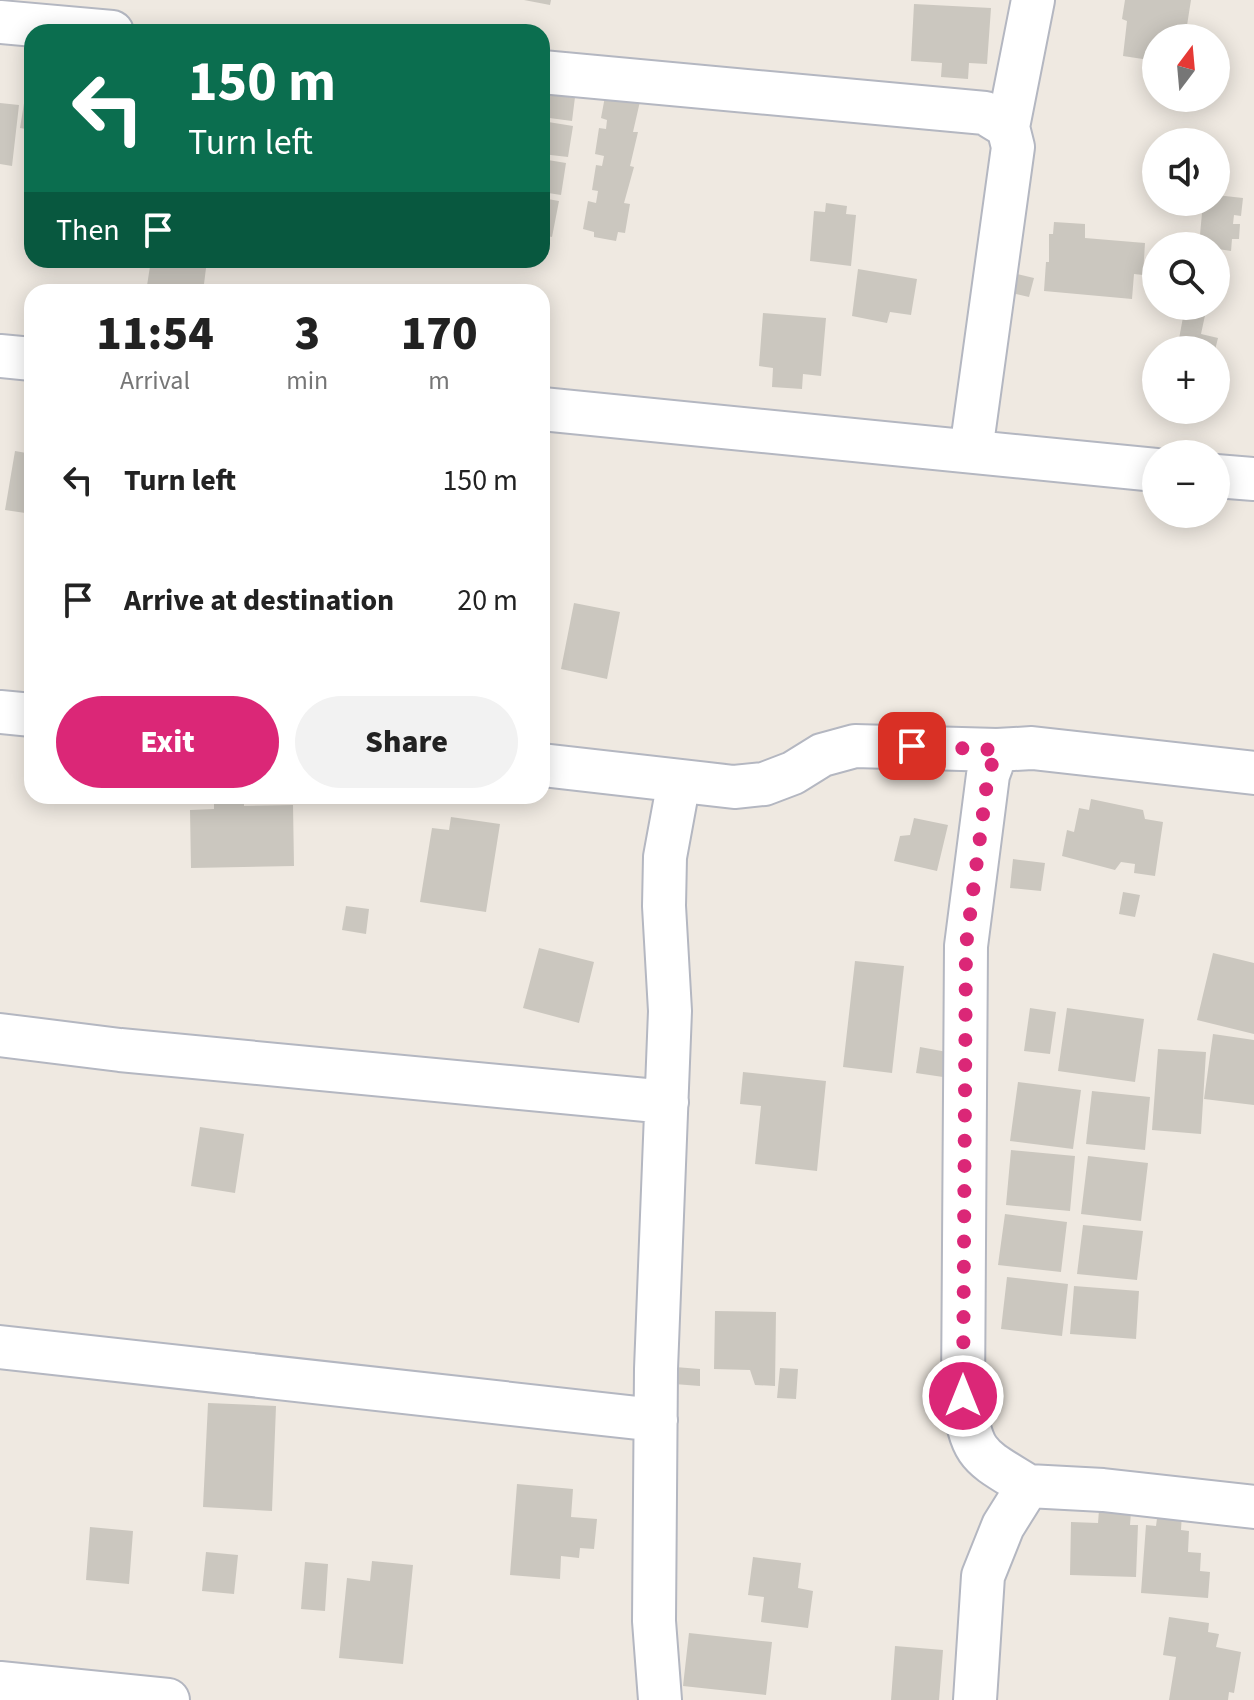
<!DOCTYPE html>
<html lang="en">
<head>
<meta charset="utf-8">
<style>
	:root { --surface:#fff; --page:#f2f2f2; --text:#222; --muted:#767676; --accent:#db2777 }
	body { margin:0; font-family:"Source Sans 3",sans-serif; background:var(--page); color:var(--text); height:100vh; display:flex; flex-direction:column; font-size:30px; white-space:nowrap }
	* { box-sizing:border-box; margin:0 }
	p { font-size:26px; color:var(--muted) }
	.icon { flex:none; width:44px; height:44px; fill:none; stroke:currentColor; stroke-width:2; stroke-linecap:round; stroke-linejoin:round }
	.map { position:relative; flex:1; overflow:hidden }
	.sheet { position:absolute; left:24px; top:284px; width:526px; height:520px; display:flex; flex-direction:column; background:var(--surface); border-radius:24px; box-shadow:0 4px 20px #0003 }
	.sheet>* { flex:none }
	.guide { position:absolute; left:24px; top:24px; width:526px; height:244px; border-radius:24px; box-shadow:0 4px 20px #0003; background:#0b6e4f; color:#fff; overflow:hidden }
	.needle { width:52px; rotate:16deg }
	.controls { position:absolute; left:1142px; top:24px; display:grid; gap:16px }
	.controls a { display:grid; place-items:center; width:88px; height:88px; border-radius:50%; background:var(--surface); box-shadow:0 4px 20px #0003; font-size:40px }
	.pin { position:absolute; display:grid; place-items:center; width:68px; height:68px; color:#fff; margin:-34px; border-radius:16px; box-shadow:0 4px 12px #0006 }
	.me { position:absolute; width:88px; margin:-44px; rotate:0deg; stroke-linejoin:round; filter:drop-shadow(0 0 6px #0008) }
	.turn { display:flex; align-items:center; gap:28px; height:168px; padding:0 32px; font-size:36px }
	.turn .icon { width:104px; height:104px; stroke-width:2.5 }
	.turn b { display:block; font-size:56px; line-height:68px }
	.then { display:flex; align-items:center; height:76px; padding:0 32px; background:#0003; gap:16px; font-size:30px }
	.eta { display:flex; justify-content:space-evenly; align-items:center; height:136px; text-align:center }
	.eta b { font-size:48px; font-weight:800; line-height:56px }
	.cta { display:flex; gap:16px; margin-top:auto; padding:16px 32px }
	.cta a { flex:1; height:92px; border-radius:48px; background:var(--accent); color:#fff; font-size:32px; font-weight:800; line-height:92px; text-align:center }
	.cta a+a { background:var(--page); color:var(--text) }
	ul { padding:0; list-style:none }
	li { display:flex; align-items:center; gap:24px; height:120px; padding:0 32px }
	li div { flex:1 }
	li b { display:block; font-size:30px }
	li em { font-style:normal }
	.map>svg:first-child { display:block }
	.building { fill:#cbc7bf }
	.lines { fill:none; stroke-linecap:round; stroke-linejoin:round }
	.minor-casing { stroke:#b4b7c1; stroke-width:46 }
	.minor { stroke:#fff; stroke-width:42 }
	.route { stroke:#db2777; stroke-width:14; stroke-dasharray:0 25.2 }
</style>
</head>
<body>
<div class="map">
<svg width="1254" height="1700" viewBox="0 0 1254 1700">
	<rect width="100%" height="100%" fill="#efe9e1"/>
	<path class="building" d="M524,0H551L550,5Z
		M1125,0H1191L1185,38H1156V61L1123,56L1127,21L1122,19Z
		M914,4L991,8L987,64L969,63L968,79L941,77L942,63L911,61Z
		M1216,70H1222V90H1216Z
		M542,84L576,89L572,121L542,117Z
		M606,91L641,97L633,132H638L630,166L634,167L624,203L630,204L625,233L618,232L616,241L594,237V232L583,229L588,201L596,203L598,191L592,190L596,165L602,166L604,156L595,154L599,128L606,129L607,120L601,118Z
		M25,97L32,98V130L20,128Z
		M0,103L19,105L12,166L0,164Z
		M542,121L573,126L568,157L542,154Z
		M542,159L566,163L561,195L542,192Z
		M1216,195L1243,198L1241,216L1234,215L1233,224H1240L1239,239H1232L1231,251L1199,246L1203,202H1216Z
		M542,198L559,201L552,237L542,235Z
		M826,203L847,206L846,214L856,215L851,266L810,261L814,211L825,212Z
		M1054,222L1085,224V238L1145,243L1143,275L1134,274L1132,299L1044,291L1046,262H1049V234H1053Z
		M1216,256L1225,258L1220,283L1216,282Z
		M151,260H207L203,292H146Z
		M858,269L917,279L911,315L890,312L887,323L852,316Z
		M1013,273L1034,278L1029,297L1008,292Z
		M1185,306H1207L1201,334L1218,338L1215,350H1177Z
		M763,313L826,318L821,376L803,374L802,389L772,387L773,368L759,366Z
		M15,451L32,454V514L5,510Z
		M574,603L620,612L607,679L561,669Z
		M214,796H244V806L293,805L294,866L191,868L190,810L214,809Z
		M1091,799L1143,810L1145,819L1163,822L1155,876L1134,873L1135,864L1121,862L1115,870L1062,856L1067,830L1074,832L1079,808L1089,810Z
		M451,817L500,824L486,912L420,902L432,828L449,830Z
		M914,818L948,825L937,871L894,861L900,836L910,835Z
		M1013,859L1045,863L1041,891L1010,888Z
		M1123,892L1140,895L1135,917L1119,914Z
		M346,906L369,909L366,934L342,930Z
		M539,948L594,962L579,1023L523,1008Z
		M1213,953L1254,963V1034L1197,1020Z
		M855,961L904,966L892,1073L843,1067Z
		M1030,1008L1056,1012L1050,1054L1024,1051Z
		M1067,1008L1144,1019L1135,1082L1058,1071Z
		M1213,1034L1254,1040V1105L1204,1099Z
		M920,1047L947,1052L943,1077L916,1073Z
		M1158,1049L1206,1052L1201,1134L1152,1130Z
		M743,1072L826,1081L817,1171L755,1164L761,1106L740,1104Z
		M1018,1082L1081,1090L1073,1149L1010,1141Z
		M1092,1091L1150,1097L1145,1150L1086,1144Z
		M200,1127L244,1134L235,1193L191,1186Z
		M1011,1150L1075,1156L1070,1211L1006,1205Z
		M1088,1156L1148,1163L1141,1221L1081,1214Z
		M1005,1214L1067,1222L1061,1272L998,1265Z
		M1083,1225L1143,1231L1137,1280L1077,1274Z
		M1007,1277L1068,1284L1062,1336L1001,1329Z
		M1074,1286L1139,1291L1136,1339L1070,1334Z
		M715,1311L776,1312L775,1386L755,1385L750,1370L714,1369Z
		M675,1367L700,1369V1386L674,1384Z
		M780,1368L798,1369L796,1399L777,1398Z
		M208,1403L276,1406L272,1511L203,1507Z
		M517,1484L573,1489L571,1517L597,1519L594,1549L580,1548L579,1558L561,1556L560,1579L510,1575Z
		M1099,1510L1131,1512L1130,1525H1138L1136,1577L1070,1575L1071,1522L1098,1523Z
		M1158,1511L1182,1513L1181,1530L1189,1531L1188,1552L1201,1553L1200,1571L1210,1572L1208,1598L1141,1593L1146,1525L1156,1526Z
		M90,1527L133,1531L129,1584L86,1580Z
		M206,1552L238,1555L234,1594L202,1591Z
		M753,1557L801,1563L798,1588L813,1591L808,1628L761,1622L764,1597L748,1595Z
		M372,1561L413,1565L403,1664L339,1658L347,1578L370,1581Z
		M305,1562L328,1564L325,1611L301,1609Z
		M1169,1617L1209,1623L1208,1632L1219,1634L1216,1647L1241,1652L1234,1693L1229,1692L1228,1700H1169L1176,1657L1163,1655Z
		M689,1633L772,1642L766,1695L683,1686Z
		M895,1646L943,1650L939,1700H891Z"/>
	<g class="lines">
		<g class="minor-casing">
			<path id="minor" d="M0,22L112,32
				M542,72L985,113L1008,127L1013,147L971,451
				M1008,127L1033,0
				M0,356L32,359
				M542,409L1156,470
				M1216,476L1254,479
				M0,712L32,715
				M542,765L734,787L764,784L793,773L822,755L855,746L997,750
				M0,1035L120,1050L667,1102
				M0,1347L656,1420
				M1028,1486C978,1455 972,1457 963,1396L966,946L988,775L997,750L1032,748L1254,773
				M0,1683L168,1700
				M660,1700L654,1621L656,1369L670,1011L664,906L665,857L679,781
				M975,1700L983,1576L1003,1526L1028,1486L1103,1490L1254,1507"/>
		</g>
		<use href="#minor" class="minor"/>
	</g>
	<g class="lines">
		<path class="route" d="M912,746L997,750L988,775L966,946L963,1396"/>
	</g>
</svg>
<div class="controls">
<a><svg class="needle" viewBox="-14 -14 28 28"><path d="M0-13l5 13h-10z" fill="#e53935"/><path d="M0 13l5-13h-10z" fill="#767676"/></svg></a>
<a><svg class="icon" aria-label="sound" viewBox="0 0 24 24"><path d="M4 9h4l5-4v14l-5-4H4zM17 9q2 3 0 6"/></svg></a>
<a><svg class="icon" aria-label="search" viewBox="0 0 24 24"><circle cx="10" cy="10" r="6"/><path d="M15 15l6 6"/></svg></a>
<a>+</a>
<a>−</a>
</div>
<div class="pin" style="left:912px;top:746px;background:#d93025"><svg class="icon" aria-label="arrive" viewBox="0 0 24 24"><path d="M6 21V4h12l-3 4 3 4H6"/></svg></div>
<svg class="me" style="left:963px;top:1396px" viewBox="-20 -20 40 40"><circle r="17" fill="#db2777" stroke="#fff" stroke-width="3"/><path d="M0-11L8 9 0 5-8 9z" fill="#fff"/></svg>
<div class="guide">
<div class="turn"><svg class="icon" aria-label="left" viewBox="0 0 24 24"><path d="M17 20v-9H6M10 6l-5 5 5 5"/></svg><div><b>150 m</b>Turn left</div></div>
<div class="then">Then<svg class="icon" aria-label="arrive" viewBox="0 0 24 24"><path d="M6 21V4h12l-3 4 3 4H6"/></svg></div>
</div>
<section class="sheet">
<div class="eta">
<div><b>11:54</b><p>Arrival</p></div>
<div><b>3</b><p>min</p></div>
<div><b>170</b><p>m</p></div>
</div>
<ul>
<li><svg class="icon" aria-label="left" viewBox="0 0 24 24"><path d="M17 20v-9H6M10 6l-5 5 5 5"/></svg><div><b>Turn left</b></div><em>150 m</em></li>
<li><svg class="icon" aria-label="arrive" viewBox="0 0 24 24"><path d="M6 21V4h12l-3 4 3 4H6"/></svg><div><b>Arrive at destination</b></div><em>20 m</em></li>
</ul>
<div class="cta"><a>Exit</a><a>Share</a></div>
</section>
</div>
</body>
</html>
